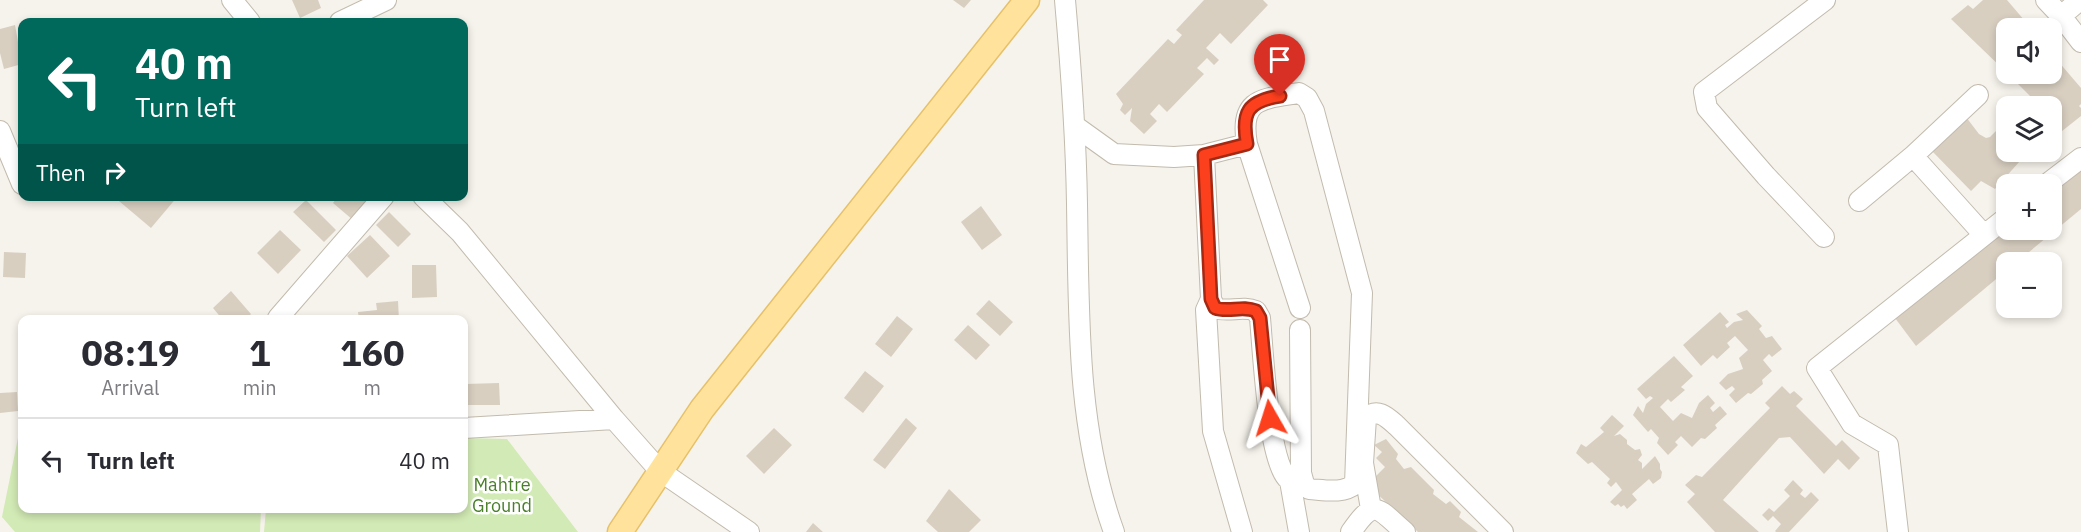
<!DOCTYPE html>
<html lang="en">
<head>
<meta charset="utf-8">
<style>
	:root { --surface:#fff; --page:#f7f7f7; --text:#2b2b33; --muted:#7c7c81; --line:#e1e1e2 }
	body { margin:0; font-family:"IBM Plex Sans",sans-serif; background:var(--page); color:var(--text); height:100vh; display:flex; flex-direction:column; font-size:22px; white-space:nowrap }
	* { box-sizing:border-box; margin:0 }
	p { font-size:20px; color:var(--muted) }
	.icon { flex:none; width:33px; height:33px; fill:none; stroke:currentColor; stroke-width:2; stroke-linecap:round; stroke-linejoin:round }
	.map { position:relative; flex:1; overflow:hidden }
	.sheet { position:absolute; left:18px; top:315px; width:450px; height:198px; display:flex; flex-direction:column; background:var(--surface); border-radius:12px; box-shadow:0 3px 9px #0003 }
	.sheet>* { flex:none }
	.guide { position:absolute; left:18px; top:18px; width:450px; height:183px; border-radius:12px; box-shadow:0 3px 9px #0003; background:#00695c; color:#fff; overflow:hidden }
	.tools { position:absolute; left:1996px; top:18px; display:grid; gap:12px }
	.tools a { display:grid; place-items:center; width:66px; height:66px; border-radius:12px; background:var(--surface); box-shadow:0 3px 9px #0003; font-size:30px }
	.pin { position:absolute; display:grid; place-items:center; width:51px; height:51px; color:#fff; margin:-62px -26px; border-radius:50% 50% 50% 0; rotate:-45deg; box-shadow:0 0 6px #0007 }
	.pin .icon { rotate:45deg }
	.me { position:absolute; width:66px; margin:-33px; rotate:354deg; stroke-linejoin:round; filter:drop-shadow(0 0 4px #0008) }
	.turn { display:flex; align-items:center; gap:21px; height:126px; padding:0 18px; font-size:27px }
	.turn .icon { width:78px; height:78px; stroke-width:2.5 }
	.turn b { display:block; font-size:42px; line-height:51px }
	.then { display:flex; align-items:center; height:57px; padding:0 18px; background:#0003; gap:12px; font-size:22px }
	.eta { display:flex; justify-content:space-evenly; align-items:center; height:102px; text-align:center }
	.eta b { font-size:36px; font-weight:700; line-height:42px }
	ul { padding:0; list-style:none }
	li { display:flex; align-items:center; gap:18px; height:84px; padding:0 18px; border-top:2px solid var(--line) }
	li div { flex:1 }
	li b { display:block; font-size:22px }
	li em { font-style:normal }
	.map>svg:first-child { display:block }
	.green { fill:#d2eab5 }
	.building { fill:#d8cfc1 }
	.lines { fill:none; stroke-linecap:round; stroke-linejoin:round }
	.minor-casing { stroke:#c2bbae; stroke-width:22 }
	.major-casing { stroke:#e6c16a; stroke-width:27 }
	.minor { stroke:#fff; stroke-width:20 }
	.major { stroke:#ffe39c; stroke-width:24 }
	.route-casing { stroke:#a42913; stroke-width:15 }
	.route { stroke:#fc3f1d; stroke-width:10 }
	.labels { text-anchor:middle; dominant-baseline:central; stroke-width:5; stroke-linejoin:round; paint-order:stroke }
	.park-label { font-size:18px; fill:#4a7f2a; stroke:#fff }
</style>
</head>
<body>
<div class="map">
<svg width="2081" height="532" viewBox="0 0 2081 532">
	<rect width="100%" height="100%" fill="#f6f3ec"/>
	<path class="green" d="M22,418V508L261,509L260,532H15L2,517Z
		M464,438L507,439L578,532H264L266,509L464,508Z"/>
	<path class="building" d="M292,0H318L321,8L300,18Z
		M953,0H971L964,8Z
		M1204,0H1263L1268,5L1231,44L1220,33L1206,48L1219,60L1214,65L1207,58L1197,68L1204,74L1167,112L1159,104L1150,114L1157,121L1144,134L1130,121L1132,108L1125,115L1120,110L1123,104L1116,94L1168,39L1174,44L1182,35L1176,30Z
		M1983,0H2007L2031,28H2007V73L1951,19L1968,5L1973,9Z
		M15,25L22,64L4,69L0,53V29Z
		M2052,54L2081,88V104L2079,106L2081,108V116L2052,139V106H2024L2033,99L2008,74H2052Z
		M1966,117L1979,134L1986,138L1990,137L2007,120V152H2034L2020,161L1995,189L1981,181L1971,191L1932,151Z
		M2081,163V209L2017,262H2007V270L1916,346L1895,318L2007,225V230H2052V187Z
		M113,196H178L151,228Z
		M338,196H372L353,220L333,203Z
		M306,200L336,230L324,242L293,212Z
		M981,206L1002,235L982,250L961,222Z
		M389,212L411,234L398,247L376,225Z
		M280,230L301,250L278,274L257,253Z
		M370,235L390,256L367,278L347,256Z
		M4,252L26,253L25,278L3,277Z
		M412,265H436L437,297L412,298Z
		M231,291L251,314L245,320H223L213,308Z
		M989,300L1013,322L1000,336L976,314Z
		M398,301L399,320H359L358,312L377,310L376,303Z
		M1747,310L1762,326L1759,329L1766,338L1772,336L1782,349L1772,357L1769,354L1763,360L1772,371L1762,380L1763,384L1751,394L1748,393L1736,403L1729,395L1735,389L1732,386L1726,390L1719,383L1728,374L1743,369L1739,358L1748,350L1735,336L1727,343L1730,347L1717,359L1713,355L1701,366L1683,345L1720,312L1729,322L1725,325L1727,328L1734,322L1743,320L1736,314Z
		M897,316L913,329L891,357L875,344Z
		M968,325L990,345L976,360L954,340Z
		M1674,356L1693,376L1681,387L1685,390L1671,402L1668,399L1660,407L1673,421L1681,413L1692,418L1699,403L1708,395L1715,403L1710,408L1713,412L1720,406L1727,414L1715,425L1717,428L1705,439L1701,438L1692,447L1681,436L1675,442L1678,445L1668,455L1657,443L1659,438L1651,429L1648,432L1633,415L1638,406L1643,413L1646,404L1653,398L1650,396L1646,399L1637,389Z
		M865,371L884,386L863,413L844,398Z
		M499,383L500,405H465V384Z
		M1782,386L1790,394L1794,391L1803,399L1796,406L1836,446L1842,440L1860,458L1849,470L1838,459L1824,474L1790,437L1779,438L1723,500L1759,532H1715L1687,502L1695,494L1685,485L1696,475L1702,477L1770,408L1765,403Z
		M17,392L18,411L0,413V393Z
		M1612,415L1624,426L1614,436L1620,434L1627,440V444L1635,450L1640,449L1642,455L1638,460L1642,463V469L1655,456L1660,464V469L1662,472L1661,478L1653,484L1649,479L1632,494L1637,500L1627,509L1624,505L1621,507L1618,504L1615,506L1610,502L1622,490L1616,482L1611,487L1607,483L1610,479L1592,462L1588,464L1576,453L1581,444L1586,447L1604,432L1600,428Z
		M906,418L917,428L885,469L873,460Z
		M774,428L792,445L764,474L746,456Z
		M1386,439L1398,454L1396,459L1404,469L1411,467L1434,490L1433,494L1446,504L1450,501L1461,512L1459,517L1478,532H1418L1372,489V480L1385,467L1376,458L1382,452L1374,445Z
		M1793,480L1803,490L1800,494L1805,498L1811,492L1819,500L1789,532H1776L1775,531L1781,524L1773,516L1768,521L1762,515L1769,508L1774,512L1790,496L1784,490Z
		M949,489L981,520L969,532H938L926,521Z
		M813,523L823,532H806Z"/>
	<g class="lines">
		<g class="minor-casing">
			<path id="minor" d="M232,0L250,22
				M1065,0C1071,68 1076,136 1077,204C1079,314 1076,427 1114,532
				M2046,0L2061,16
				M2080,0L2061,16L2081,42
				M340,22L386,0
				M1075,126L1114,154L1174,157L1204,155L1247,144C1239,98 1262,99 1299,93L1307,98L1314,111L1362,293L1355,484C1343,494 1325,490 1309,489L1304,484L1301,473L1300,330
				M0,131L22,184
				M1247,144L1300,308
				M1204,155L1211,299L1215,308C1229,313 1242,305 1256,311L1260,318C1263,351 1268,457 1287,478C1291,483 1298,483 1304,484
				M1913,156L1978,95
				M2047,184L2081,158
				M423,196L460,232L614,419L660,471L749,532
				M1859,201L1913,156L1984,235
				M1824,237L1766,176L1707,108L1704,92L1825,0
				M1211,299L1206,310L1213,431L1242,532
				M278,318L384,196
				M464,428L614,419
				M1290,481L1299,532
				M1371,509L1363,463L1366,418C1378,407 1388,418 1397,426L1503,532
				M1351,532C1375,497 1377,508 1405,532
				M1898,532L1888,445L1852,424L1817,368L2007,217"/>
		</g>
		<g class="major-casing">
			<path id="major" d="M620,532L702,409L1027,0"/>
		</g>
		<use href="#minor" class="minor"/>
		<use href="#major" class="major"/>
	</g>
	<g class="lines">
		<g class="route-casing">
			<path id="route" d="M1270,418L1260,318L1256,311C1242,305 1229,313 1215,308L1211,299L1204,155L1247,144C1241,112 1248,101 1280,96"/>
		</g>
		<use href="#route" class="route"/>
	</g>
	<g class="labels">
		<g class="park-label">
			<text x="502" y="484">Mahtre<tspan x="502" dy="21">Ground</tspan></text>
		</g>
	</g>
</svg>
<div class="tools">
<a><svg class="icon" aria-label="sound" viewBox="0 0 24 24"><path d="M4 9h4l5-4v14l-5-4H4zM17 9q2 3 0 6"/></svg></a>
<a><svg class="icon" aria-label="layers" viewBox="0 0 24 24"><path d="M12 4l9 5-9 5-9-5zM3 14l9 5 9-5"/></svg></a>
<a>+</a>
<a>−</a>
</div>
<div class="pin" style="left:1280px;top:96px;background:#d93025"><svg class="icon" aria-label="arrive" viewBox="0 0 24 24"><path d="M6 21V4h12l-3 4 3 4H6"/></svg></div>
<svg class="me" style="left:1270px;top:418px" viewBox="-20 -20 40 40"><path d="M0-17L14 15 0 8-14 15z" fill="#fc3f1d" stroke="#fff" stroke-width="4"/></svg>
<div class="guide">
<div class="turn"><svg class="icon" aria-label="left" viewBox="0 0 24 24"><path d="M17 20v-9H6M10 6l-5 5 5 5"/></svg><div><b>40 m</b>Turn left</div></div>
<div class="then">Then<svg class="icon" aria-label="right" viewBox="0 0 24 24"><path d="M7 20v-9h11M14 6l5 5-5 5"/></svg></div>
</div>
<section class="sheet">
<div class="eta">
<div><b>08:19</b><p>Arrival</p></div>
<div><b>1</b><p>min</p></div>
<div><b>160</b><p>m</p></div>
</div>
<ul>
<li><svg class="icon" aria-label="left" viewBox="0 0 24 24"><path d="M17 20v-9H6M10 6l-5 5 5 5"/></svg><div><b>Turn left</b></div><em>40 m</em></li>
</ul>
</section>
</div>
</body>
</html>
